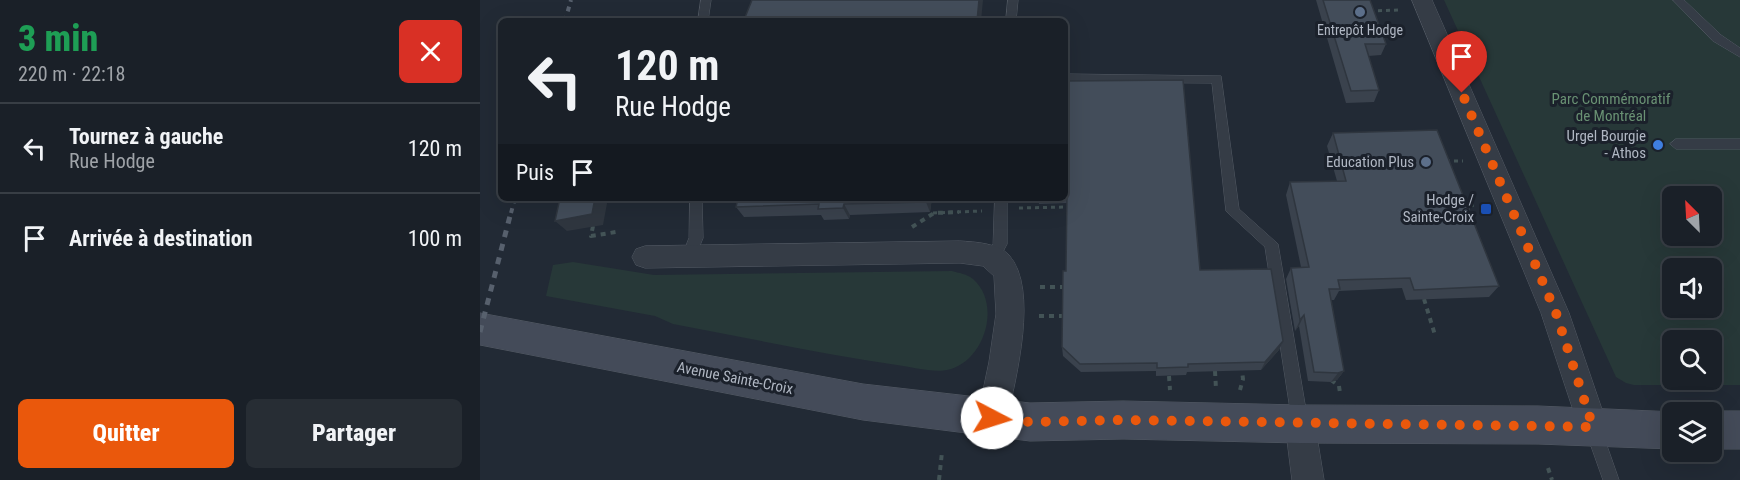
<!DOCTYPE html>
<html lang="fr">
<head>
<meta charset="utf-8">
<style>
	:root { --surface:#1a2028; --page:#272d34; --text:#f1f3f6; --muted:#9fa3a8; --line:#383e45; --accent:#ea580c }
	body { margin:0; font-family:"Roboto Condensed",sans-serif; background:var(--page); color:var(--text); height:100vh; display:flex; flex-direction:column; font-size:22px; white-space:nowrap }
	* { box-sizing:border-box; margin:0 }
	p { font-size:20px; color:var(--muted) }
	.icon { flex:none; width:33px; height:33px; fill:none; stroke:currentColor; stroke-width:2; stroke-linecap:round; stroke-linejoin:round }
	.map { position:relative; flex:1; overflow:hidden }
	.sheet { display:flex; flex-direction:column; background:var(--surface); width:480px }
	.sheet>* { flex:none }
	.hud { position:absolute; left:18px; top:18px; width:570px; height:183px; border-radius:9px; box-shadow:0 6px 24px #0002,0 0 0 2px var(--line); background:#1a2028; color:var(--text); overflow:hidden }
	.needle { width:39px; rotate:336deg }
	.fabs { position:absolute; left:1182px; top:186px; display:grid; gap:12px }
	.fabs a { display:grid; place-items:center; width:60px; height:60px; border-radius:9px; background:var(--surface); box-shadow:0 6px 24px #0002,0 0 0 2px var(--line); font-size:30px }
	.pin { position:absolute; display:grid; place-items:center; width:51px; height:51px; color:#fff; margin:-62px -26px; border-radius:50% 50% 50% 0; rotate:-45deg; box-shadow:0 0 6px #0007 }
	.pin .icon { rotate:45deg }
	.me { position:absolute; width:66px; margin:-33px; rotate:95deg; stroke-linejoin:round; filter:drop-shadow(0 0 4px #0008) }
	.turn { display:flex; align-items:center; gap:21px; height:126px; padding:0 18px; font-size:27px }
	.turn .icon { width:78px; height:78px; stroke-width:2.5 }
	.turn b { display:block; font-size:42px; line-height:51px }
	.then { display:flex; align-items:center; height:57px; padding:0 18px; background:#0003; gap:12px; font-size:22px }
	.round { display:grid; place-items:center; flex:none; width:63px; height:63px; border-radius:9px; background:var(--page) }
	.head { display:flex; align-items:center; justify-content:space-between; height:102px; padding:0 18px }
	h1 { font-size:36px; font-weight:800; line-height:45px; color:#1e9e55 }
	.button { display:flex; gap:12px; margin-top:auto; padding:12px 18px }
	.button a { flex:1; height:69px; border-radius:9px; background:var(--accent); color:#fff; font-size:24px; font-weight:800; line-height:69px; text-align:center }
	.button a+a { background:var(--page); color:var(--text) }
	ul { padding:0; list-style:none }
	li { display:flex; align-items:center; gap:18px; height:90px; padding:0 18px; border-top:2px solid var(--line) }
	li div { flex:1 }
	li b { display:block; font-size:22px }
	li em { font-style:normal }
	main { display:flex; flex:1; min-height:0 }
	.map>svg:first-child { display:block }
	.green { fill:#273838; fill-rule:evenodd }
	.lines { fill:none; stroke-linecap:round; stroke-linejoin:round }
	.service-casing { stroke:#535a64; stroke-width:1 }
	.minor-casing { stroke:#535a64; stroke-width:1 }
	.secondary-casing { stroke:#535a64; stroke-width:1 }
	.path-far1 { stroke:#435356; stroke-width:3; stroke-dasharray:4 4; stroke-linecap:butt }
	.path { stroke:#435356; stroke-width:4; stroke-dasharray:5 5; stroke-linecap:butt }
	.service { fill:#353c46; fill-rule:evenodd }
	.minor { fill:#353c46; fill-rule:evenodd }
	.secondary { fill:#444b59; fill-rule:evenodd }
	.rail-far1 { stroke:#57606d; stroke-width:4; stroke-dasharray:5 5; stroke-linecap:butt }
	.rail { stroke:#57606d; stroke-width:5; stroke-dasharray:7 7; stroke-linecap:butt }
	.wall { fill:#3a424d }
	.shaded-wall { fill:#2f363f }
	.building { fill:#434d5a; stroke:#2f363f; stroke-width:1.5 }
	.route { stroke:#ea580c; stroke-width:10; stroke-dasharray:0 18 }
	.service-dot { fill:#5c6f8a; stroke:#1b212b; stroke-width:2 }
	.shop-dot { fill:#3f7fe0; stroke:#1b212b; stroke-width:2 }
	.transit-dot { fill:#1a4fb4; stroke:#1b212b; stroke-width:2 }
	.labels { text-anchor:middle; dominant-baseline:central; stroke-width:6; stroke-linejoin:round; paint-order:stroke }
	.far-poi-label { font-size:14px; fill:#b0b7c3; stroke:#1b212b }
	.park-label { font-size:15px; fill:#699173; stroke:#1b212b }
	.poi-label { font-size:15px; fill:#b0b7c3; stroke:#1b212b; text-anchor:end }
	.street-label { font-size:15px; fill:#b0b7c3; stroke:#1b212b }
</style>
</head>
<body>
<main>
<section class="sheet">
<div class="head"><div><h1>3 min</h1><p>220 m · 22:18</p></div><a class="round" style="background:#d93025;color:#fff"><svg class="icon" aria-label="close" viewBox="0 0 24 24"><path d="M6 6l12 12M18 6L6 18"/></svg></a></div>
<ul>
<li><svg class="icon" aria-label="left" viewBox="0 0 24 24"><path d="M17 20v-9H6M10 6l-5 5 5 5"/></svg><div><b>Tournez à gauche</b><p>Rue Hodge</p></div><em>120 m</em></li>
<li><svg class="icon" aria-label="arrive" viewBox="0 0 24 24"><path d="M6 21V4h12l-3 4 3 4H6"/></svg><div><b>Arrivée à destination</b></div><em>100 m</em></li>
</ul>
<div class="button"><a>Quitter</a><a>Partager</a></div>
</section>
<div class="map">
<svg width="1260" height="480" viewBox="0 0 1260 480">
	<rect width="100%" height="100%" fill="#222a35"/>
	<path class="green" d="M964,0H1260V385H1154L1146,383L1136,377ZM1192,196H1232V236H1192ZM1192,268H1232V308H1192ZM1192,340H1232V380H1192Z
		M93,262L174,275L472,271C479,273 487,274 493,279C521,303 506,358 471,369C456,374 433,367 417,365C342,354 268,338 193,324L175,316L66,296L73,265Z"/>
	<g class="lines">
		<g class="service-casing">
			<path id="service" d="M221,0H231L228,21H218Z
				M528,0H538L536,21H526Z
				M1193,0H1204L1241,35L1260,48V57L1233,41Z
				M585,74L741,76L759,209L798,244L828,422L826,427L820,430L814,427L812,422L785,247L746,211L732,83L585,82Z
				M1196,139H1260V149H1196L1190,144Z
				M210,198H222L223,238L214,260L209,262L204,260L202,256L209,238Z
				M515,198H527V244L518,261L513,263L508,261L506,257L513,244Z
				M1113,421L1119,423L1139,480H1123L1105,429L1107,423Z"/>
		</g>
		<g class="minor-casing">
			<path id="minor" d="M932,0H952L1089,313L1128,427L1124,437L1113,442L1102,437L1061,313Z
				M480,241C495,242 518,243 529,255C559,289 536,378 527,419L523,429L512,434L501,429L497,419L509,362L516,314L514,276L503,266L480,263L165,268L156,265L152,257L156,249L165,246Z
				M820,409L831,414L835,424L844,480H812L805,424L809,414Z"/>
		</g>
		<g class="secondary-casing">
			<path id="secondary" d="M0,313L383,384L550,403L643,401L820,405L1058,406L1196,412H1192V449L1058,444L820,443L643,439L550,441L383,420L0,345Z
				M1232,411H1260V449H1232V412H1228Z"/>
		</g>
		<path class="path-far1" d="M890,11L921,10
			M966,161H983
			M539,208L588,207
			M986,208H993L990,199
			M453,213L502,211"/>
		<path class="path" d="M113,226L111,236L136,232
			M432,227L454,213L479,212
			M560,287H584
			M944,299L955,335
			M559,316H584
			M735,371L736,389
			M689,376L690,390
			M851,380L859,386L860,393
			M760,390L763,379L762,371
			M1068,468L1072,480
			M459,480L462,452"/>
		<use href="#service" class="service"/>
		<use href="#minor" class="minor"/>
		<use href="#secondary" class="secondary"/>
		<path class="rail-far1" d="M85,21L91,0
			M31,213L35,198"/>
		<path class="rail" d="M0,332L31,212"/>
	</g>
	<path class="wall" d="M836,0H890L906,44L901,55L888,56L899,90L894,102L866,103Z
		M585,81L720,270L803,341L799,350L781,370L707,372L706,375L676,376V371L601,372L583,356L582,347L586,271L587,203L559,204L558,198H585Z
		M853,133L1019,286L1009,297L926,300L922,288L859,291L854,300H851L864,371L857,380L851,382L828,381L819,326L815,331L806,279L811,268L821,267L806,195L810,182L857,181L847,146Z
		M258,198H452L450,212L370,215L369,219L344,220L341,215L264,217L256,207Z"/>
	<path class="shaded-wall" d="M499,0H503L501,21H497Z
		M115,198H128L123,225L87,231L75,221Z
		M447,198H452L450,212L446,202Z
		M364,204L370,215L369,219L363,208Z
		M824,315L819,326L815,331L820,320Z
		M803,341L799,350L781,370L785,362Z
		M864,371L857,380L851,382L858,373Z"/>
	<path class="building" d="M272,0H499L497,21L264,20Z
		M843,0H890L906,44H885L899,90L871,91Z
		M703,80L720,270L791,269L803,341L785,362L708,364V367L677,368V363L600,364L582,347L583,271H586L587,193H585V81Z
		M957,130L1019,286L934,290L930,278L858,280L860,289H849L864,371L858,373L834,372L824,315L820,320L811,268L829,267L810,182L866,181L853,133Z
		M80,198H115L112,214L75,221Z
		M258,198H447L446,202L364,204L363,208L338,209L339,204L256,207Z"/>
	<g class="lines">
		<path class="route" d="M512,418L550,422L643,420L1113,427L1076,313L982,93"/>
	</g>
	<g class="service-dot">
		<circle cx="880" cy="12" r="6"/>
		<circle cx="946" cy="162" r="6"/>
	</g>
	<circle class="shop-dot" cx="1178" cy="145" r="6"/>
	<rect class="transit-dot" x="1000" y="203" width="12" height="12" rx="3"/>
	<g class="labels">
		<g class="far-poi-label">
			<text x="880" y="30">Entrepôt Hodge</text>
		</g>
		<g class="park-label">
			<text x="1131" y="99">Parc Commémoratif<tspan x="1131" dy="17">de Montréal</tspan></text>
		</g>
		<g class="poi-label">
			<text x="1166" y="136">Urgel Bourgie<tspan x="1166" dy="17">- Athos</tspan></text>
			<text x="934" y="162">Education Plus</text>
			<text x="994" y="200">Hodge /<tspan x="994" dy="17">Sainte-Croix</tspan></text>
		</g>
		<g class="street-label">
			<text transform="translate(255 378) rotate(11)">Avenue Sainte-Croix</text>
		</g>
	</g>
</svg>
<div class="fabs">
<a><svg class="needle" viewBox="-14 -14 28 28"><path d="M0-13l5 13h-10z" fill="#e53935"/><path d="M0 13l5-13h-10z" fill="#9fa3a8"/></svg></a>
<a><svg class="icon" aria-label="sound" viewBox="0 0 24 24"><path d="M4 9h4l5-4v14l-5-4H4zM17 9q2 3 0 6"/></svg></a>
<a><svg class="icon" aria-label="search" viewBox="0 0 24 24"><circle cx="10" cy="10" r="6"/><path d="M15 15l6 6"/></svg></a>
<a><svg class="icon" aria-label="layers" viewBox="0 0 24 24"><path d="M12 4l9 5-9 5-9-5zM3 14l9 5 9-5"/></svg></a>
</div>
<div class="pin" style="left:982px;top:93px;background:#d93025"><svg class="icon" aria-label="arrive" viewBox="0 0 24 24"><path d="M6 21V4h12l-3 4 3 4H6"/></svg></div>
<svg class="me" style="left:512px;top:418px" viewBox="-20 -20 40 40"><circle r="19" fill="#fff"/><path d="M0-13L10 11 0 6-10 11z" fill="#ea580c"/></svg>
<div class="hud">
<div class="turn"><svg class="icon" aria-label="left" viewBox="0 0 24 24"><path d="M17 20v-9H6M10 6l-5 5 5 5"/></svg><div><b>120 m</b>Rue Hodge</div></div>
<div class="then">Puis<svg class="icon" aria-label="arrive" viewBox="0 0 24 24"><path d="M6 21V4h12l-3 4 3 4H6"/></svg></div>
</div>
</div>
</main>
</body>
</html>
